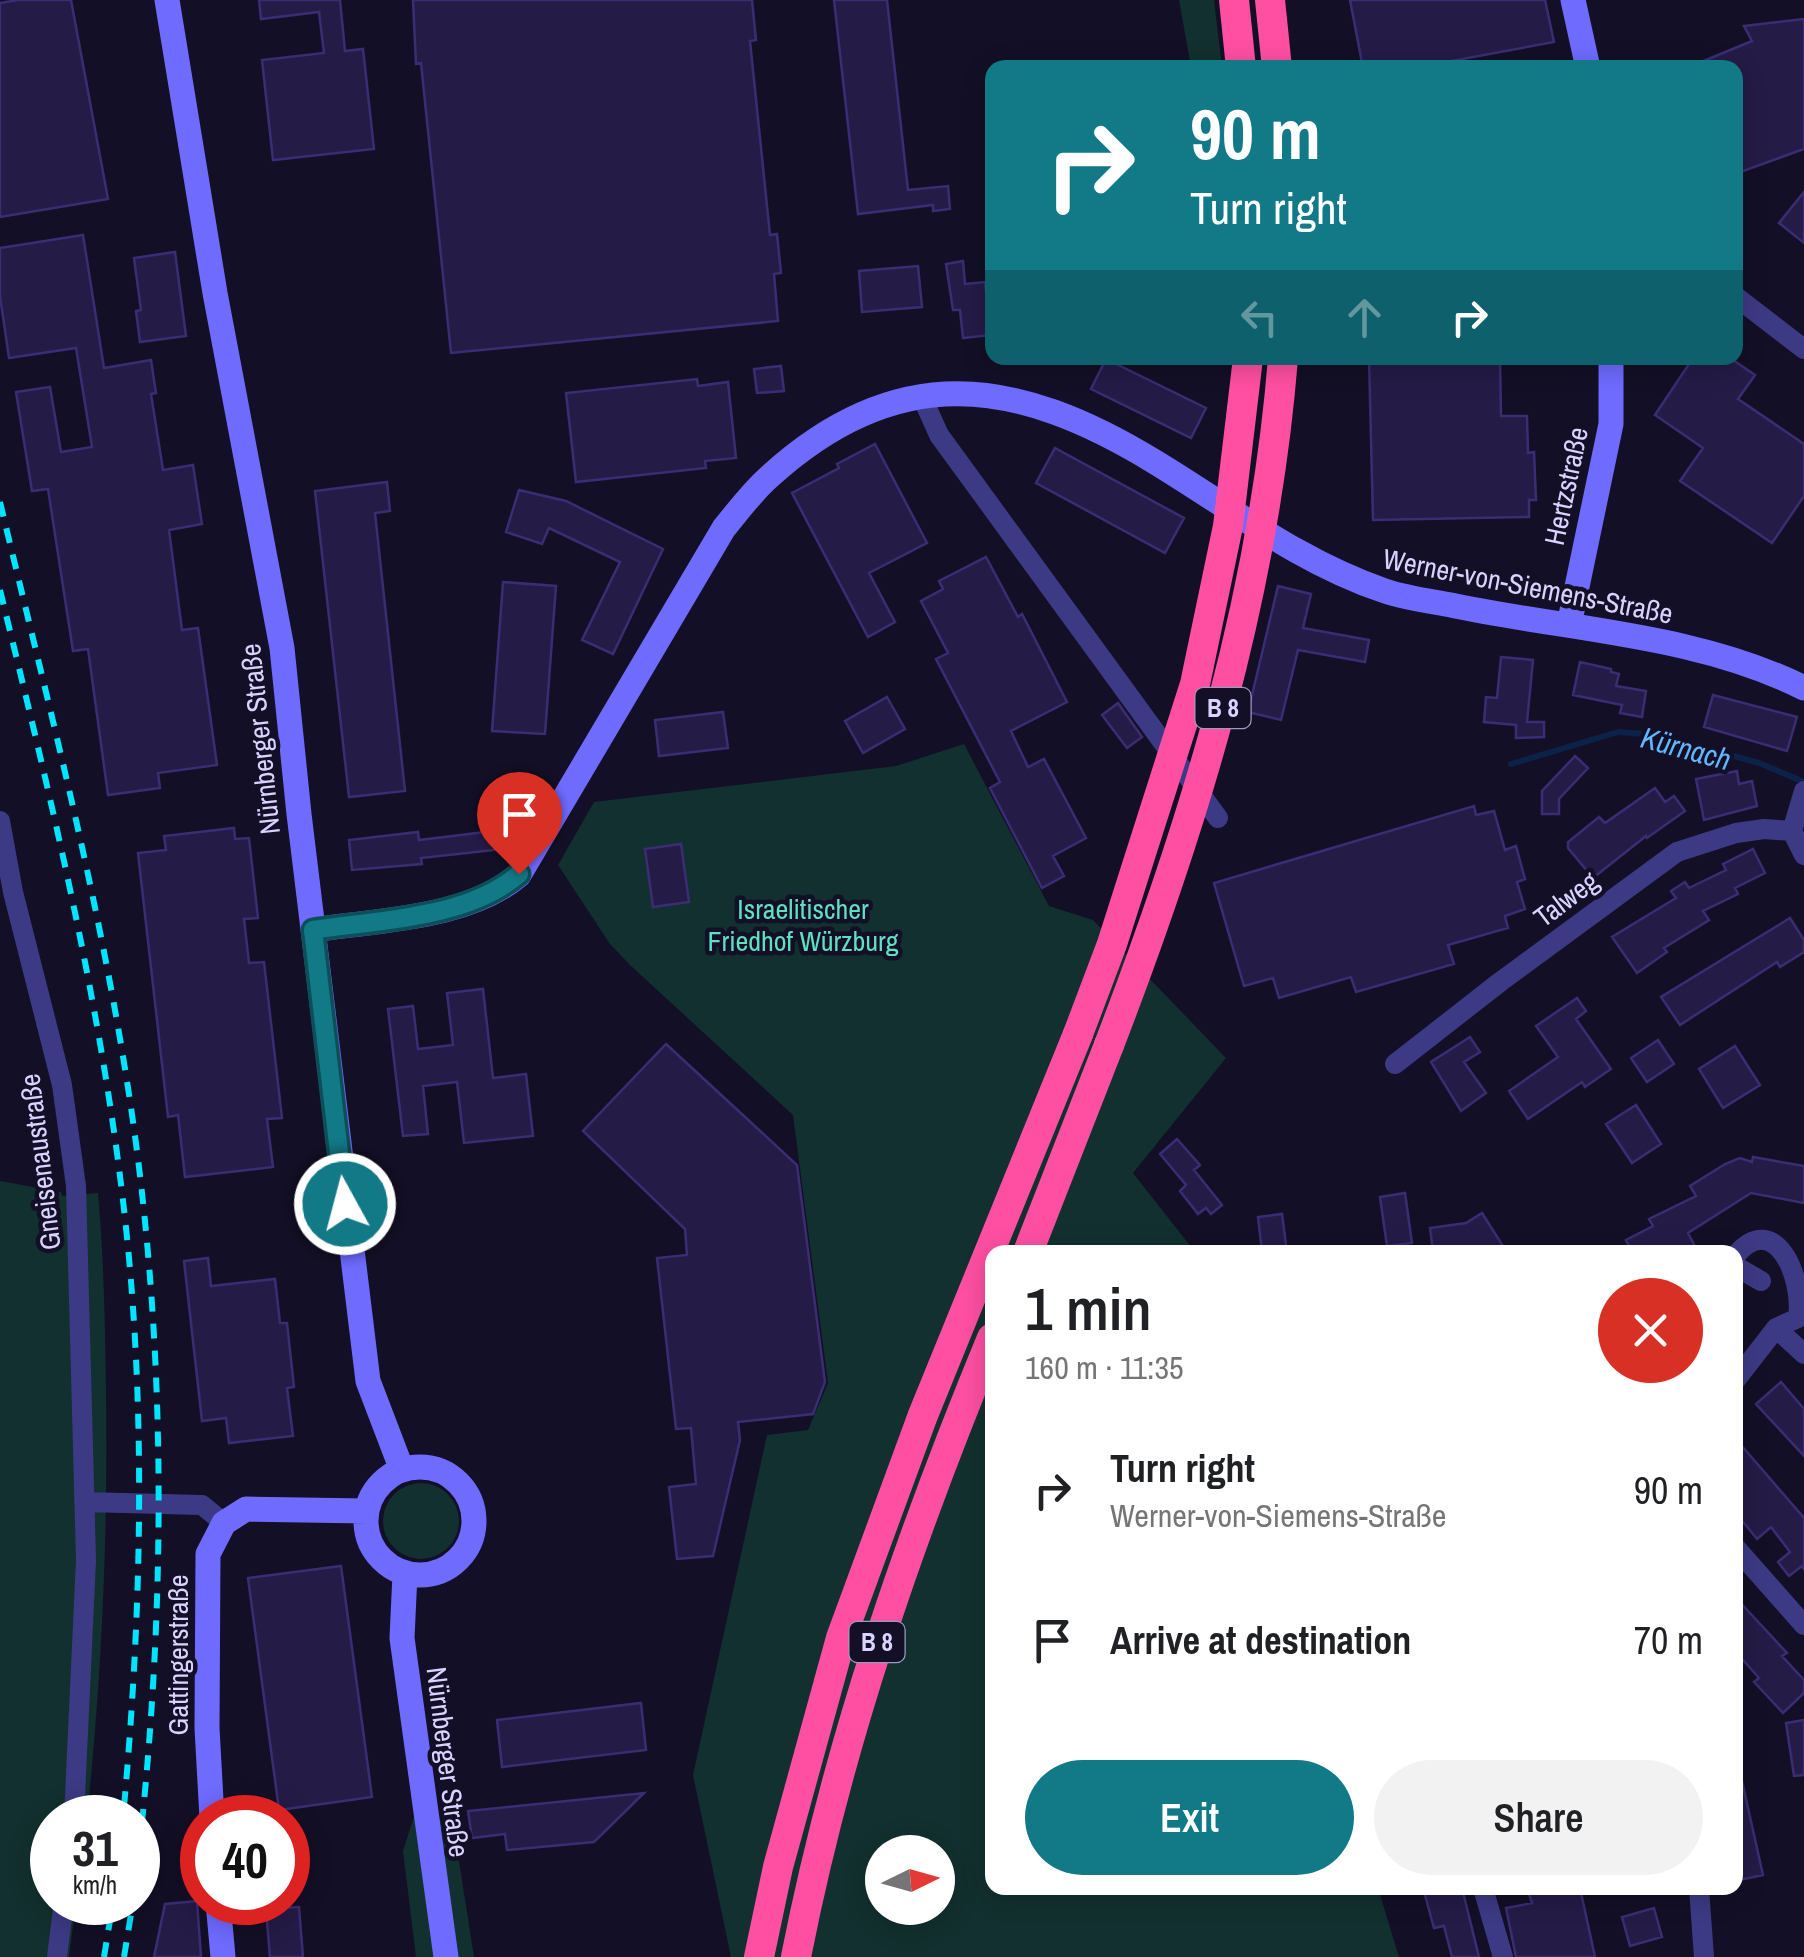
<!DOCTYPE html>
<html lang="en">
<head>
<meta charset="utf-8">
<style>
	:root { --surface:#fff; --page:#f2f2f2; --text:#202124; --muted:#757577; --accent:#127987 }
	body { margin:0; font-family:"Archivo Narrow",sans-serif; background:var(--page); color:var(--text); height:100vh; display:flex; flex-direction:column; font-size:38px; white-space:nowrap }
	* { box-sizing:border-box; margin:0 }
	p { font-size:32px; color:var(--muted) }
	.icon { flex:none; width:55px; height:55px; fill:none; stroke:currentColor; stroke-width:2; stroke-linecap:round; stroke-linejoin:round }
	.map { position:relative; flex:1; overflow:hidden }
	.panel { position:absolute; left:985px; top:1245px; width:758px; height:650px; display:flex; flex-direction:column; background:var(--surface); border-radius:20px; box-shadow:0 5px 25px #0003 }
	.panel>* { flex:none }
	.hud { position:absolute; left:985px; top:60px; width:758px; height:305px; border-radius:20px; box-shadow:0 5px 25px #0003; background:#127987; color:#fff; overflow:hidden }
	.needle { width:65px; rotate:85deg }
	.tools { position:absolute; left:865px; top:1835px; display:grid; gap:20px }
	.tools a { display:grid; place-items:center; width:90px; height:90px; border-radius:50%; background:var(--surface); box-shadow:0 5px 25px #0003; font-size:50px }
	.speed { position:absolute; left:30px; top:1795px; display:flex; gap:20px; font-size:50px; font-weight:700; text-align:center }
	.speed>* { display:grid; place-content:center; width:130px; height:130px; border-radius:50%; background:var(--surface); box-shadow:0 5px 25px #0003; line-height:1 }
	.speed small { font-size:25px; font-weight:400 }
	.speed .limit { border:15px solid #d22; background:#fff; color:#111 }
	.pin { position:absolute; display:grid; place-items:center; width:85px; height:85px; color:#fff; margin:-102px -42px; border-radius:50% 50% 50% 0; rotate:-45deg; box-shadow:0 0 10px #0007 }
	.pin .icon { rotate:45deg }
	.me { position:absolute; width:110px; margin:-55px; rotate:353deg; stroke-linejoin:round; filter:drop-shadow(0 0 8px #0008) }
	.turn { display:flex; align-items:center; gap:35px; height:210px; padding:0 40px; font-size:45px }
	.turn .icon { width:130px; height:130px; stroke-width:2.5 }
	.turn b { display:block; font-size:70px; line-height:85px }
	.lanes { display:flex; align-items:center; height:95px; padding:0 40px; background:#0003; justify-content:center; gap:50px; direction:ltr }
	.lanes .off { opacity:.35 }
	.round { display:grid; place-items:center; flex:none; width:105px; height:105px; border-radius:52px; background:var(--page) }
	.overview { display:flex; align-items:center; justify-content:space-between; height:170px; padding:0 40px }
	h1 { font-size:60px; font-weight:600; line-height:75px }
	.action { display:flex; gap:20px; margin-top:auto; padding:20px 40px }
	.action a { flex:1; height:115px; border-radius:60px; background:var(--accent); color:#fff; font-size:40px; font-weight:600; line-height:115px; text-align:center }
	.action a+a { background:var(--page); color:var(--text) }
	ul { padding:0; list-style:none }
	li { display:flex; align-items:center; gap:30px; height:150px; padding:0 40px }
	li div { flex:1 }
	li b { display:block; font-size:38px }
	li em { font-style:normal }
	.map>svg:first-child { display:block }
	.green { fill:#12302f; fill-rule:evenodd }
	.lines { fill:none; stroke-linecap:round; stroke-linejoin:round }
	.stream { stroke:#0c2248; stroke-width:6 }
	.building { fill:#241b47; stroke:#3b2d73; stroke-width:2.5 }
	.street { stroke:#3d3a85; stroke-width:20 }
	.secondary { stroke:#6f6bff; stroke-width:25 }
	.highway { stroke:#ff4fa3; stroke-width:30 }
	.rail { stroke:#00e5ff; stroke-width:6; stroke-dasharray:15 12; stroke-linecap:butt }
	.highway-bridge { stroke:#ff4fa3; stroke-width:30 }
	.route-casing { stroke:#0c4f58; stroke-width:25 }
	.route { stroke:#127987; stroke-width:18 }
	.labels { text-anchor:middle; dominant-baseline:central; stroke-width:9; stroke-linejoin:round; paint-order:stroke }
	.shield { fill:#130f26; stroke:#9e99be; stroke-width:2.5 }
	.shield-label { font-size:25px; font-weight:bold; fill:#d9d4ff }
	.street-label { font-size:28px; fill:#d9d4ff; stroke:#130f26 }
	.park-label { font-size:28px; fill:#5fe0c0; stroke:#130f26 }
	.water-label { font-size:30px; font-style:italic; fill:#62b6ff; stroke:#130f26 }
</style>
</head>
<body>
<div class="map">
<svg width="1804" height="1957" viewBox="0 0 1804 1957">
	<rect width="100%" height="100%" fill="#130f26"/>
	<path class="green" d="M1179,0H1214L1222,67H1191Z
		M964,744L1049,906L1093,920L1226,1058L1133,1173L1195,1252H992V1888H1378L1399,1957H731L693,1775L767,1435L808,1430L828,1383L793,1115L630,965L610,944L558,865L594,802L896,766ZM882,1852H938V1908H882Z
		M0,1181L61,1192L62,1196L98,1193C104,1259 105,1325 106,1391C108,1534 102,1675 87,1817L52,1818V1902L76,1903L69,1957H0Z
		M383 1521a38 38 0 1 1 76 0a38 38 0 1 1-76 0Z
		M421,1794L456,1842L474,1957H416L403,1851Z"/>
	<g class="lines">
		<path class="stream" d="M1511,764L1618,732L1657,735L1759,763L1804,782"/>
	</g>
	<path class="building" d="M18,0H71L108,199L0,217V3Z
		M259,0H340L345,51L363,49L374,149L273,160L262,60L324,53L319,12L261,19Z
		M413,0H752L756,40L750,41L770,235L777,234L781,273L774,274L778,321L451,353L421,63L416,64Z
		M834,0H887L908,190L948,186L950,209L933,211V205L858,214Z
		M1350,0H1545L1554,42L1414,68H1363Z
		M1804,19V149L1735,174V68L1689,67L1752,41L1744,26Z
		M1804,192V243L1779,223Z
		M83,235L104,368L151,360L156,393L151,394L163,470L193,465L202,524L169,530L182,630L198,628L217,765L158,773L160,788L108,795L88,649L73,651L48,489L32,491L16,392L50,387L61,452L92,447L76,348L9,358L0,296V248Z
		M175,252L186,336L140,342L136,311L141,310L134,258Z
		M963,261L965,284L985,282L991,335L963,338L960,310H953L946,264Z
		M918,266L922,307L862,312L859,271Z
		M1369,358H1500L1501,416H1527L1528,453L1534,452L1536,500H1529V517L1373,520Z
		M1693,358H1730L1755,375L1738,399L1804,444V496L1772,543L1680,481L1703,448L1655,415Z
		M1106,359L1206,408L1191,438L1091,389Z
		M781,366L784,391L757,393L754,369Z
		M697,379L698,386L728,382L736,458L705,461L706,468L576,482L566,393Z
		M875,444L927,543L869,573L895,622L868,637L792,493L839,468L837,464Z
		M1055,448L1184,518L1165,553L1036,483Z
		M387,482L390,511L375,513L405,791L349,797L315,491Z
		M519,490L566,501L663,549L613,654L582,640L620,562L549,528L542,544L506,532Z
		M986,557L1018,617L1022,614L1067,702L1011,731L1028,767L1044,759L1086,838L1053,856L1064,876L1042,888L990,788L1000,782L936,659L948,653L921,601L943,589L939,581Z
		M503,582L556,586L545,734L492,731Z
		M1278,586L1311,594L1303,628L1369,640L1365,662L1298,650L1281,720L1248,712Z
		M1501,657L1533,660L1527,722H1544V737L1516,738V725L1484,722L1486,697L1497,698Z
		M1580,662L1611,669V672L1619,674L1616,686L1646,691L1642,717L1620,713L1622,705L1573,695Z
		M1713,695L1797,717L1787,751L1704,727Z
		M887,697L905,729L863,753L845,721Z
		M1118,703L1142,737L1127,748L1102,715Z
		M723,712L728,748L659,756L655,720Z
		M1575,756L1588,768L1559,799V814H1542V791Z
		M1737,771L1739,784L1752,781L1757,806L1704,820L1696,779Z
		M1655,788L1665,802L1674,796L1685,811L1647,838L1646,836L1593,878L1568,848V842L1599,817L1605,823Z
		M1474,806L1476,815L1494,811L1505,850L1516,846L1525,879L1517,882L1525,909L1505,916L1508,928L1448,945L1454,964L1356,992L1351,977L1279,998L1273,978L1244,986L1214,883Z
		M234,828L235,839L249,838L258,918L244,919L249,963L264,962L282,1118L267,1119L273,1167L185,1177L178,1115L168,1117L138,853L166,850L164,836Z
		M510,829L512,848L421,858L422,864L352,870L349,840L418,832L419,840Z
		M681,844L689,902L653,907L645,849Z
		M1753,849L1765,873L1735,888L1738,894L1703,911L1709,920L1664,948L1667,952L1637,973L1612,937L1676,898L1671,891L1685,882L1689,888L1726,870L1723,864Z
		M1790,918L1804,940V952L1780,967L1777,962L1680,1025L1661,997Z
		M483,989L493,1078L526,1074L533,1136L464,1143L457,1082L423,1086L428,1134L403,1136L388,1009L413,1006L418,1049L453,1045L447,993Z
		M1577,998L1586,1011L1576,1019L1611,1069L1585,1087L1582,1082L1528,1119L1509,1091L1558,1057L1536,1026Z
		M1470,1037L1480,1052L1464,1062L1486,1093L1461,1111L1431,1062Z
		M1658,1040L1674,1064L1647,1082L1631,1058Z
		M666,1044L797,1165L825,1382L813,1414L738,1422L740,1440L713,1556L677,1559L669,1487L696,1484L691,1428L676,1429L657,1258L687,1255L685,1229L583,1131Z
		M1735,1046L1760,1085L1723,1108L1699,1069Z
		M1636,1105L1661,1144L1632,1163L1606,1124Z
		M1177,1139L1200,1165L1194,1170L1222,1205L1211,1214L1206,1208L1198,1214L1180,1191L1186,1185L1160,1154Z
		M1753,1157L1804,1166V1203L1751,1193L1688,1233L1698,1252H1632L1626,1240L1653,1226L1649,1219L1696,1196L1690,1186L1725,1164L1740,1158L1752,1162Z
		M1405,1193L1412,1243L1387,1246L1380,1197Z
		M1482,1213L1503,1246L1492,1252H1433L1430,1228L1466,1223Z
		M1282,1214L1287,1252H1262L1258,1217Z
		M208,1258L211,1286L275,1279L280,1323H287L294,1387L287,1388L293,1436L229,1443L226,1418L202,1421L184,1261Z
		M1781,1382L1804,1409V1456L1756,1404Z
		M1735,1438L1804,1518V1569L1802,1566L1789,1576L1778,1562L1790,1552L1771,1527L1757,1539L1735,1512Z
		M341,1566L372,1797L279,1810L248,1578Z
		M1735,1597L1787,1653L1782,1656L1804,1680V1693L1783,1713L1754,1682L1759,1678L1735,1651Z
		M641,1703L646,1750L502,1767L497,1720Z
		M1804,1720V1775L1794,1776L1786,1723Z
		M1735,1781H1742L1763,1875L1735,1881Z
		M644,1793L594,1842L507,1850L505,1834L472,1838L468,1811Z
		M1423,1888H1456L1458,1894L1463,1892L1479,1957H1452L1444,1926L1434,1928Z
		M1527,1888H1580L1595,1957H1516L1506,1908L1532,1903Z
		M197,1901L201,1957H154L165,1904Z
		M299,1907L303,1957H270L266,1909Z
		M1654,1908L1662,1937L1630,1946L1622,1917Z"/>
	<g class="lines">
		<path class="street" d="M1735,296L1804,349
			M922,397L939,435L1218,818
			M1804,791L1792,831L1804,855
			M0,821L13,892L62,1085L76,1186L86,1560L74,1818
			M1395,1064L1500,982L1677,852L1736,833L1764,829L1792,831
			M1735,1256C1775,1208 1804,1278 1798,1318L1776,1328
			M1735,1266L1761,1281
			M1735,1381L1776,1328L1804,1354
			M84,1502L202,1505L224,1523
			M1735,1547L1804,1625
			M1483,1888L1503,1957
			M1699,1888L1704,1957
			M57,1957L64,1902"/>
		<path class="secondary" d="M167,0L215,293L282,648L299,814L368,1381L402,1470
			M1573,0L1588,68
			M1569,625L1611,424V358
			M313,930C377,920 468,919 519,875L724,528C738,511 752,492 769,477C897,360 1016,377 1155,462C1231,508 1299,562 1385,591C1406,598 1429,601 1451,605C1568,630 1696,634 1804,688
			M366 1521a54 54 0 1 1 108 0a54 54 0 1 1-108 0Z
			M405,1574L402,1638L446,1957
			M212,1818L207,1728L208,1554L224,1523L246,1509L367,1511
			M218,1902L223,1957"/>
		<path class="highway" d="M1234,0L1241,68
			M1270,0L1277,68
			M1028,1252L1109,1045
			M759,1957L778,1867L841,1638L923,1415L1078,1034
			M796,1957C838,1743 909,1539 992,1338"/>
		<path class="rail" d="M0,502C52,720 110,937 138,1159C167,1392 164,1627 138,1860
			M0,590C54,811 108,1031 129,1258C146,1444 140,1632 123,1818
			M104,1957L113,1902
			M124,1957L133,1902"/>
		<path class="highway-bridge" d="M1078,1034L1112,944L1195,684L1228,526L1248,358
			M1109,1045C1195,822 1264,597 1283,358"/>
	</g>
	<g class="lines">
		<g class="route-casing">
			<path id="route" d="M345,1204L313,930C377,920 467,919 519,874"/>
		</g>
		<use href="#route" class="route"/>
	</g>
	<g class="labels">
		<g class="shield">
			<rect x="1195.5" y="688" width="55" height="40" rx="8"/>
			<rect x="849.5" y="1622" width="55" height="40" rx="8"/>
		</g>
		<g class="shield-label">
			<text x="1223" y="708">B 8</text>
			<text x="877" y="1642">B 8</text>
		</g>
		<g class="street-label">
			<text transform="translate(1566 486) rotate(-78)">Hertzstraße</text>
			<text transform="translate(1528 586) rotate(11)">Werner-von-Siemens-Straße</text>
			<text transform="translate(260 739) rotate(-96)">Nürnberger Straße</text>
			<text transform="translate(1566 899) rotate(-37)">Talweg</text>
			<text transform="translate(40 1162) rotate(-97)">Gneisenaustraße</text>
			<text transform="translate(178 1655) rotate(-90)">Gattingerstraße</text>
			<text transform="translate(448 1762) rotate(83)">Nürnberger Straße</text>
		</g>
		<g class="park-label">
			<text x="803" y="909">Israelitischer<tspan x="803" dy="32">Friedhof Würzburg</tspan></text>
		</g>
		<g class="water-label">
			<text transform="translate(1686 748) rotate(15)">Kürnach</text>
		</g>
	</g>
</svg>
<div class="tools">
<a><svg class="needle" viewBox="-14 -14 28 28"><path d="M0-13l5 13h-10z" fill="#e53935"/><path d="M0 13l5-13h-10z" fill="#757577"/></svg></a>
</div>
<div class="speed"><div>31<small>km/h</small></div><div class="limit">40</div></div>
<div class="pin" style="left:519px;top:874px;background:#d93025"><svg class="icon" aria-label="arrive" viewBox="0 0 24 24"><path d="M6 21V4h12l-3 4 3 4H6"/></svg></div>
<svg class="me" style="left:345px;top:1204px" viewBox="-20 -20 40 40"><circle r="17" fill="#127987" stroke="#fff" stroke-width="3"/><path d="M0-11L8 9 0 5-8 9z" fill="#fff"/></svg>
<div class="hud">
<div class="turn"><svg class="icon" aria-label="right" viewBox="0 0 24 24"><path d="M7 20v-9h11M14 6l5 5-5 5"/></svg><div><b>90 m</b>Turn right</div></div>
<div class="lanes"><svg class="icon off" aria-label="left" viewBox="0 0 24 24"><path d="M17 20v-9H6M10 6l-5 5 5 5"/></svg><svg class="icon off" aria-label="ahead" viewBox="0 0 24 24"><path d="M12 20V5M6 11l6-6 6 6"/></svg><svg class="icon" aria-label="right" viewBox="0 0 24 24"><path d="M7 20v-9h11M14 6l5 5-5 5"/></svg></div>
</div>
<section class="panel">
<div class="overview"><div><h1>1 min</h1><p>160 m · 11:35</p></div><a class="round" style="background:#d93025;color:#fff"><svg class="icon" aria-label="close" viewBox="0 0 24 24"><path d="M6 6l12 12M18 6L6 18"/></svg></a></div>
<ul>
<li><svg class="icon" aria-label="right" viewBox="0 0 24 24"><path d="M7 20v-9h11M14 6l5 5-5 5"/></svg><div><b>Turn right</b><p>Werner-von-Siemens-Straße</p></div><em>90 m</em></li>
<li><svg class="icon" aria-label="arrive" viewBox="0 0 24 24"><path d="M6 21V4h12l-3 4 3 4H6"/></svg><div><b>Arrive at destination</b></div><em>70 m</em></li>
</ul>
<div class="action"><a>Exit</a><a>Share</a></div>
</section>
</div>
</body>
</html>
